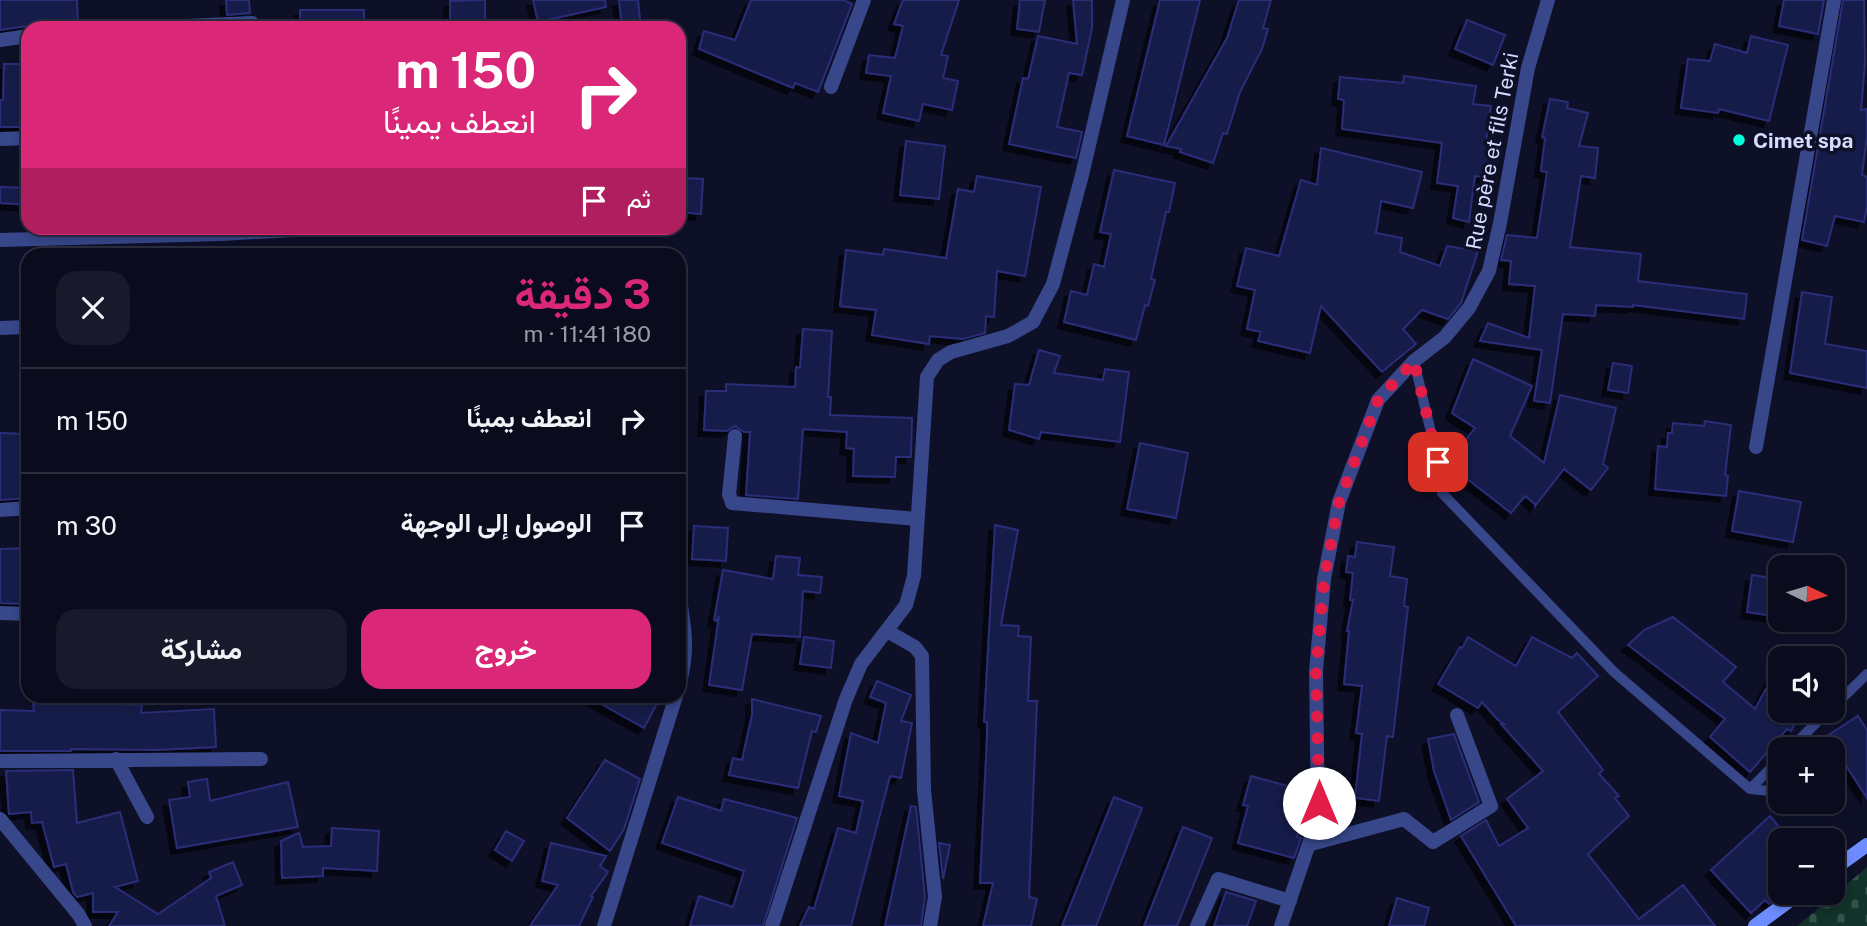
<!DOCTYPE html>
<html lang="ar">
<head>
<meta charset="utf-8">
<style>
	:root { --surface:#0a0c1e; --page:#181a2b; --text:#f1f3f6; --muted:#999ba4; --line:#2a2c3c; --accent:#db2777 }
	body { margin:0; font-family:"Public Sans",Vazirmatn,sans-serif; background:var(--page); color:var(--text); direction:rtl; height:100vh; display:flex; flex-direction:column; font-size:26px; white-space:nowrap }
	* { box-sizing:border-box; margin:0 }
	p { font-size:23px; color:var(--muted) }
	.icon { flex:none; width:38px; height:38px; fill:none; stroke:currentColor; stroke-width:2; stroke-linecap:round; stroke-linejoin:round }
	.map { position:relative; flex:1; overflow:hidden; direction:ltr }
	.panel { position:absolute; left:21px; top:248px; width:665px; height:455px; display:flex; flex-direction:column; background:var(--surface); border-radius:21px; box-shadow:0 4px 10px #0003,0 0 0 2px var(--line); direction:rtl }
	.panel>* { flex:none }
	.guide { position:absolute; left:21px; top:21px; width:665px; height:214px; border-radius:21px; box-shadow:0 4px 10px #0003,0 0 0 2px var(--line); direction:rtl; background:#db2777; color:#fff; overflow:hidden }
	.needle { width:46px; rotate:95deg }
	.buttons { position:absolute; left:1768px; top:555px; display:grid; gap:14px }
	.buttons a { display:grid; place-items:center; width:77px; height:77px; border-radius:14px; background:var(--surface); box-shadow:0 4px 10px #0003,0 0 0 2px var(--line); font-size:35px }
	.pin { position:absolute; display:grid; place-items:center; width:60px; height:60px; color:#fff; margin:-30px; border-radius:14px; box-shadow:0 4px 10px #0006 }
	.me { position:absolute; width:77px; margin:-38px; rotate:0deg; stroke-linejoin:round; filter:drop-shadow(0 0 5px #0008) }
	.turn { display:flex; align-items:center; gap:24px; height:147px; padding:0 35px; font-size:32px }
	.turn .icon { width:91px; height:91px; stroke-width:2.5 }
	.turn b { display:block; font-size:49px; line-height:60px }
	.then { display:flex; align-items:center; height:66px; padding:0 35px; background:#0003; gap:14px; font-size:26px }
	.round { display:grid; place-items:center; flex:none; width:74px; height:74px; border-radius:21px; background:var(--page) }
	.headline { display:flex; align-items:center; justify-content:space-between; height:119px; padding:0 35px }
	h1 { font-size:42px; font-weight:700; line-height:52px; color:var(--accent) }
	.action { display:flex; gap:14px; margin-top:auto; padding:14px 35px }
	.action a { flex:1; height:80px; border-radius:21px; background:var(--accent); color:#fff; font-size:28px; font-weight:700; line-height:80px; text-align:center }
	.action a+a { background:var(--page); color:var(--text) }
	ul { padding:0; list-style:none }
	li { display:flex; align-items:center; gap:21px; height:105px; padding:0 35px; border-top:2px solid var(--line) }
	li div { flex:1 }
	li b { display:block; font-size:26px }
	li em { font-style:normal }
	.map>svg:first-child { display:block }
	.cemetery { fill:url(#cemetery-stones) }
	.building { fill:#191b4a; stroke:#2a2d78; stroke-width:2; filter:url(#shadow) }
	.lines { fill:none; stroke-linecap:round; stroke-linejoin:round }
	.lane { stroke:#37478a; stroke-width:10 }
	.street { stroke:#37478a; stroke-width:14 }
	.secondary { stroke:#6d8cff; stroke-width:14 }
	.route { stroke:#e11d48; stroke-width:12; stroke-dasharray:0 21.6 }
	.poi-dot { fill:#02ffdc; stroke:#0e1028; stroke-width:2.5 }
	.labels { text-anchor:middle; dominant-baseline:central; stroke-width:7; stroke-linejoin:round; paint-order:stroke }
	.poi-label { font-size:21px; font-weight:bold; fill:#d6dbff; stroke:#0e1028; text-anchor:start }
	.street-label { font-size:21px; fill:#d6dbff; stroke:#0e1028 }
</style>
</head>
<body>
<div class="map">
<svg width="1867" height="926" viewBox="0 0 1867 926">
	<defs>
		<pattern id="cemetery-stones" width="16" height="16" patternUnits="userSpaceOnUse" patternTransform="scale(1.75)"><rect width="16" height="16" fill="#113329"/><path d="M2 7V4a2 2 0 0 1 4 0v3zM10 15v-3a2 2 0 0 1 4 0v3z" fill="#335049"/></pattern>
		<filter id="shadow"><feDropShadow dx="-6" dy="6" stdDeviation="0" flood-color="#0009"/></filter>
	</defs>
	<rect width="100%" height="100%" fill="#0e1028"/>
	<path class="cemetery" d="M1867,867V926H1797L1800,924Z"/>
	<path class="building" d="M0,0H77L78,28L27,26L0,30Z
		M226,0H249L250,13L227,15Z
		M485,0V28H450V1Z
		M533,0H605L606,7L538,22Z
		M619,0H638L641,28H622Z
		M751,0H843L852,4L818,92L795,83L793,88L699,49L704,31L735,40Z
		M903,0H959L941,55L948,56L943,78L958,81L952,110L923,104L919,121L883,113L891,76L866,73L869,55L895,58L903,26L894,24Z
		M1020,0H1045L1039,32L1017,29Z
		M1073,0H1092V28L1082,75L1069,73L1057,127L1082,132L1076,158L1009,144L1023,78L1028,79L1038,36L1077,44Z
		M1160,0H1200L1164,145L1127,136Z
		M1239,0H1271L1263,28L1268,29L1262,49L1240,92L1227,134L1223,133L1213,163L1180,152L1181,149L1166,146L1227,38Z
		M1784,0H1824L1818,34L1779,26Z
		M1843,0H1864L1865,64L1861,110L1867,109V136L1862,175L1867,177V206L1864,222L1835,216L1827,246L1802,240Z
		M300,10H364V28H300Z
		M1467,20L1505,35L1493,65L1455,49Z
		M1751,36L1788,45L1769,121L1719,109L1718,113L1681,108L1688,59L1710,61L1715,44L1747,53Z
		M4,64H28V127H0V100H3Z
		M1404,76L1476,86L1473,104L1491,106L1486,142L1499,143L1497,161H1490L1488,177L1475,176L1469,222L1453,218L1458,186L1437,183L1442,143L1342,129L1344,100L1338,99L1340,77L1403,83Z
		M1550,99L1568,102L1567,108L1588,113L1579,146L1598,148L1595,178L1581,176L1570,247L1641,254L1638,281L1747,294L1744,319L1633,305V307L1596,305L1595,316L1563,314L1550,403L1534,401L1542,350L1480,341L1488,323L1529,338L1535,286L1509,284L1511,261L1501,260L1507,235L1537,238L1547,172L1541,171L1545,138L1542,137Z
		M906,141L945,146L939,199L900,195Z
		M1321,148L1422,172L1413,208L1381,201L1376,233L1402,238L1400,252L1440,266L1447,246L1478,251L1461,303L1448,319L1422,310L1403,329L1416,344L1382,372L1321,306L1310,353L1258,341L1261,332L1247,329L1255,290L1237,286L1246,248L1279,256L1301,180L1317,185Z
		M1114,170L1175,183L1169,212H1166L1151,279L1155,280L1148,306L1145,305L1136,340L1064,322L1071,291L1087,295L1094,264L1104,267L1111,234L1100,232Z
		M977,176L1041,187L1025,276L997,271L994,317L986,316L985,333L963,339L930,336L929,344L872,335L876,310L840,306L846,250L883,255L884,249L946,258L958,189L974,192Z
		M679,178L703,179L701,214L679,212Z
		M0,187L28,188V205L0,203Z
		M1802,292L1832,297L1825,344L1867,351V388L1790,373Z
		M803,329L832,331L828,397H831L830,415L912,418L911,457H896L895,477L853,476L854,449L846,448L847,432L803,429L798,499L746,495L750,432H744L735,426L727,431L704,430L706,391H726V384L795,387L796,367L800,368Z
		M1039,350L1060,356L1054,373L1103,380L1105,369L1129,372L1120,442L1041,432L1039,439L1009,430L1015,384L1029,385Z
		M1473,359L1532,386L1510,436L1544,463L1560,395L1616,408L1603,464L1608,468L1591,490L1564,469L1535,506V504L1525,496L1511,513L1447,463L1475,428L1452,413Z
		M1613,363L1632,366L1628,393L1608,390Z
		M1705,421L1731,425L1725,475L1728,476L1726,496L1655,489L1658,446L1667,447L1668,433H1672L1673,423L1704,426Z
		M0,433L28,434V459H26L28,498L0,500Z
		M1140,443L1188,453L1176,518L1127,509Z
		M1739,491L1801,502L1793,542L1732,531Z
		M995,525L1018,530L1001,625L1019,626L1018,636L1031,637L1028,701H1037L1029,897L1037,899L1031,926H983L993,883H980L987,737V722H984Z
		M694,526L728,528L726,561L692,559Z
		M1357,542L1394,547L1390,576L1407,579L1404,606L1408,607L1393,737L1387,736L1379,801L1355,798L1362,734L1356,733L1362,686L1344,684L1349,631H1347L1353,600H1350L1353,573L1346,572L1348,556L1355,557Z
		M28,548V604L0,603V549Z
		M776,556L800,558L798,575L822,577L820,593L803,591L800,637L752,634L742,690L709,685L719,616L716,621L714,620L723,570L773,579Z
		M1752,575L1780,579V617L1747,612Z
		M1673,617L1736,667L1723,682L1755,709L1780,663V710H1802L1791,731L1787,729L1750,772L1710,737L1725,719L1628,645L1644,630Z
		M804,637L834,641L831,668L800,664Z
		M1468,637L1516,666L1532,637L1572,658L1577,653L1598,676L1558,712L1603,770L1599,774L1619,796L1615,798L1629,816L1588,854L1639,919L1683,885L1715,926H1516L1461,836L1486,820L1499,846L1528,828L1507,799L1543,771L1501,724H1504L1497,719L1482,702L1478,708L1438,684L1460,647L1462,648Z
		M877,681L911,695L901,721L912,723L901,778L890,776L851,926H800L809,907L814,909L838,828L856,833L863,801L839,796L851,733L878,743L886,703L870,697Z
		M74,696H95V703L142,705L141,713L214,709L216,747L157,750L71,749V751H0V710L34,711L33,704L74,699Z
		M587,696H661L644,728Z
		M752,699L821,716L816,732L812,731L798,788L729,775L733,758L742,760L752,715Z
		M1858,716L1867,730V798L1827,736Z
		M1454,734L1479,802L1451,820L1434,771L1428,739Z
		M605,760L640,779L624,829L610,851L567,818Z
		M73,770L77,823L120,812L138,881L115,887L158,914L211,878L209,872L233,862L242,885L216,896L225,926H109L118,912H93V893L77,897L73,892L66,864L54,867L42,822L32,823L31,812L9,814L6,771Z
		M1251,776L1306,791L1297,837L1301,838L1294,858L1238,843L1248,806L1243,805Z
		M207,779L210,801L288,782L298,827L177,848L169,800L190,797L188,782Z
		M678,797L721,811L724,799L797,818L763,926H690L699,896L733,907L744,871L662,843Z
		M1114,797L1142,808L1096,926H1062Z
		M911,806L916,807L925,897L921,926H885Z
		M1770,816L1790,840H1780V892H1784L1769,904L1765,900L1751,913L1711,870Z
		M1183,827L1212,838L1177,926H1144Z
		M332,828L379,831L377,871L323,868V876L282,878L281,841L299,833L303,847L331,846Z
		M506,831L524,841L512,861L495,850Z
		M551,843L606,856L600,866L608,872L591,896L593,897L579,926H530L558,885L542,881Z
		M939,843L950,845L943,879Z
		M1226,892L1256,901L1247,926H1214Z
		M1397,898L1429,908L1424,926H1389Z"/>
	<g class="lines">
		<path class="lane" d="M1414,361L1438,462L1442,493L1614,672L1750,789
			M1832,708L1867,674
			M1790,749L1829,710
			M1780,759L1750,789L1780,792"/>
		<path class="street" d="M142,28L252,23
			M0,40L28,36
			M831,87L864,0
			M0,139L28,138
			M0,240L220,234L329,228
			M0,328L28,327
			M735,436L729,494L732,503L917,519
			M1756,447L1834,0
			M0,510L28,508
			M679,593C685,631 689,649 679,687
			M0,613L28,614
			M887,631L915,647L922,656L924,790L935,897L930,926
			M116,759L147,817
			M0,761L261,759
			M0,819L79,915L85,926
			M1311,844L1404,819L1433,842L1491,806L1457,715
			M604,926L676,696
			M772,926L846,699L861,664L906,605L914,576L927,377L938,360L951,352L1008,336L1033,322L1053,284L1082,175L1123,0
			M1197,926L1218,879L1290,901
			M1281,926L1318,817L1316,671L1324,579L1339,502L1378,400L1414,361L1445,337L1469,308L1489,271L1500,223L1528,68L1548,0"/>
		<path class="secondary" d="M1832,870L1867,845
			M1755,926L1801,892"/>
	</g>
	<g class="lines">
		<path class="route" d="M1319,803L1316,671L1324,579L1339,502L1378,400L1414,361L1438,462"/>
	</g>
	<circle class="poi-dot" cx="1739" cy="140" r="7"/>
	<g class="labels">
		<g class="poi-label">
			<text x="1753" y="140">Cimet spa</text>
		</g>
		<g class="street-label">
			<text transform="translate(1492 151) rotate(-79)">Rue père et fils Terki</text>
		</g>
	</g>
</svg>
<div class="buttons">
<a><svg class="needle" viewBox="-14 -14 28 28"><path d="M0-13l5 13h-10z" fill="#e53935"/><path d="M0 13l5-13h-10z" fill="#999ba4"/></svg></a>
<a><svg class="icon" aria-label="sound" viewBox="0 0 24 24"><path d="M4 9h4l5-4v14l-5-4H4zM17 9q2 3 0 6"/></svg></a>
<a>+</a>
<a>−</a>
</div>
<div class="pin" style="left:1438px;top:462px;background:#d93025"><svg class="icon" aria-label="arrive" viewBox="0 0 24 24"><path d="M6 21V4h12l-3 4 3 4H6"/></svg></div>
<svg class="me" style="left:1319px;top:803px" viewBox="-20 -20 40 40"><circle r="19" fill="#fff"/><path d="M0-13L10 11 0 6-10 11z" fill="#e11d48"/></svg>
<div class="guide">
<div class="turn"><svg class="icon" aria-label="right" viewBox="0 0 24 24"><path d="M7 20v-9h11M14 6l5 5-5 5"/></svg><div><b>150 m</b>انعطف يمينًا</div></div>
<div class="then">ثم<svg class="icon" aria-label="arrive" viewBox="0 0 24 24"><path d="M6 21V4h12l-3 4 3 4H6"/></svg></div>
</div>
<section class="panel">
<div class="headline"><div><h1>3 دقيقة</h1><p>180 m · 11:41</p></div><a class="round"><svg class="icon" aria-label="close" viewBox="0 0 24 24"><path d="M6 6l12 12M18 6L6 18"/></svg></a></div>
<ul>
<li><svg class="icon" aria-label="right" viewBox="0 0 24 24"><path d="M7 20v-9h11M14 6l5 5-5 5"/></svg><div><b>انعطف يمينًا</b></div><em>150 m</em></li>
<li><svg class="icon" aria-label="arrive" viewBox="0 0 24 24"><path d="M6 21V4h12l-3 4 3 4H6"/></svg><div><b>الوصول إلى الوجهة</b></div><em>30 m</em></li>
</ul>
<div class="action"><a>خروج</a><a>مشاركة</a></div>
</section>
</div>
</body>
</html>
